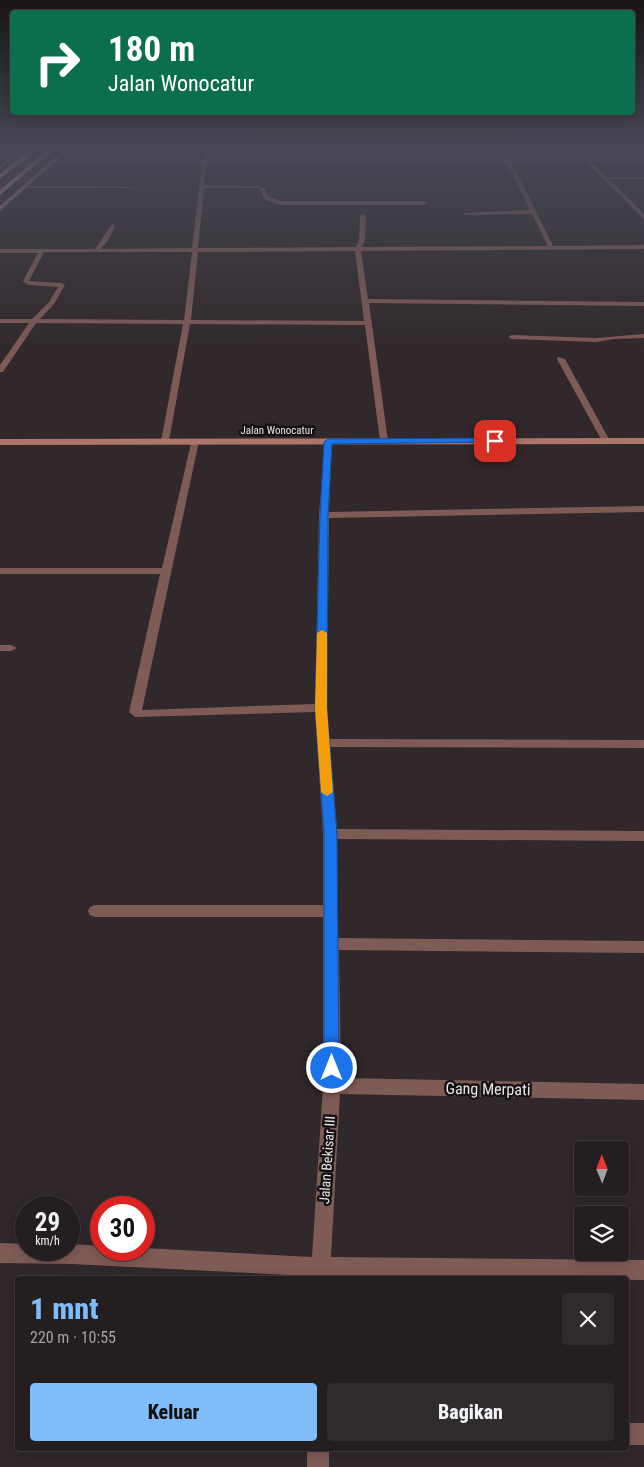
<!DOCTYPE html>
<html lang="id">
<head>
<meta charset="utf-8">
<style>
	:root { --surface:#241e20; --page:#302b2d; --text:#f1f3f6; --muted:#a3a2a5; --line:#413c3e; --accent:#7fbdfa }
	body { margin:0; font-family:"Roboto Condensed",sans-serif; background:var(--page); color:var(--text); height:100vh; display:flex; flex-direction:column; font-size:19px; white-space:nowrap }
	* { box-sizing:border-box; margin:0 }
	p { font-size:16px; color:var(--muted) }
	.icon { flex:none; width:28px; height:28px; fill:none; stroke:currentColor; stroke-width:2; stroke-linecap:round; stroke-linejoin:round }
	.map { position:relative; flex:1; overflow:hidden }
	.panel { position:absolute; left:15px; top:1276px; width:614px; height:175px; display:flex; flex-direction:column; background:var(--surface); border-radius:5px; box-shadow:0 2px 12px #0003,0 0 0 1px var(--line) }
	.panel>* { flex:none }
	.hud { position:absolute; left:10px; top:10px; width:625px; height:105px; border-radius:5px; box-shadow:0 2px 12px #0003,0 0 0 1px var(--line); background:#0b6e4f; color:#fff; overflow:hidden }
	.needle { width:32px; rotate:359deg }
	.fabs { position:absolute; left:574px; top:1141px; display:grid; gap:10px }
	.fabs a { display:grid; place-items:center; width:55px; height:55px; border-radius:5px; background:var(--surface); box-shadow:0 2px 12px #0003,0 0 0 1px var(--line); font-size:25px }
	.speed { position:absolute; left:15px; top:1196px; display:flex; gap:10px; font-size:25px; font-weight:700; text-align:center }
	.speed>* { display:grid; place-content:center; width:65px; height:65px; border-radius:50%; background:var(--surface); box-shadow:0 2px 12px #0003,0 0 0 1px var(--line); line-height:1 }
	.speed small { font-size:12px; font-weight:400 }
	.speed .limit { border:8px solid #d22; background:#fff; color:#111 }
	.pin { position:absolute; display:grid; place-items:center; width:42px; height:42px; color:#fff; margin:-21px; border-radius:10px; box-shadow:0 2px 8px #0006 }
	.me { position:absolute; width:55px; margin:-28px; rotate:0deg; stroke-linejoin:round; filter:drop-shadow(0 0 4px #0008) }
	.turn { display:flex; align-items:center; gap:18px; height:105px; padding:0 15px; font-size:22px }
	.turn .icon { width:65px; height:65px; stroke-width:2.5 }
	.turn b { display:block; font-size:35px; line-height:42px }
	.round { display:grid; place-items:center; flex:none; width:52px; height:52px; border-radius:5px; background:var(--page) }
	.head { display:flex; align-items:center; justify-content:space-between; height:85px; padding:0 15px }
	h1 { font-size:30px; font-weight:800; line-height:38px; color:var(--accent) }
	.button { display:flex; gap:10px; margin-top:auto; padding:10px 15px }
	.button a { flex:1; height:58px; border-radius:5px; background:var(--accent); color:#111; font-size:20px; font-weight:800; line-height:58px; text-align:center }
	.button a+a { background:var(--page); color:var(--text) }
	.map>svg:first-child { display:block }
	.lines { fill:none; stroke-linecap:round; stroke-linejoin:round }
	.lane { fill:#7f5b55; fill-rule:evenodd }
	.street { fill:#7f5b55; fill-rule:evenodd }
	.secondary { fill:#ae756c; fill-rule:evenodd }
	.highway { fill:#f39b8e; fill-rule:evenodd }
	.route { fill:#1a73e8; stroke:#114b97 }
	.slow { fill:#f59e0b }
	.labels { text-anchor:middle; dominant-baseline:central; stroke-width:5; stroke-linejoin:round; paint-order:stroke }
	.far-street-label { font-size:11px; fill:#e8e3e4; stroke:#151213 }
	.street-label { font-size:14px; fill:#e8e3e4; stroke:#151213 }
	.near-street-label { font-size:16px; fill:#e8e3e4; stroke:#151213 }
</style>
</head>
<body>
<div class="map">
<svg width="644" height="1467" viewBox="0 0 644 1467">
	<rect width="100%" height="100%" fill="#30282a"/>
	<g class="lines">
		<path class="lane" d="M0,645H11L17,648L11,651H0Z"/>
		<path class="street" d="M204,151H208L207,160H506L502,151H506L511,160H644V162H591L606,177H644V179H609L644,214V219L586,162L512,163L553,246L644,245V249L361,251L368,299L644,302V306L369,303L388,441L384,444L380,441L365,325L190,324L169,441L165,444L161,441L183,324L36,323L3,372H0V365L29,323H0V319H32L49,302L58,287L28,285L23,281L38,253H0V249H95L112,224L115,226L109,239L101,249L192,248L202,163H53L51,161L202,160ZM206,163H507L530,210L463,213L466,215L532,214L548,246L362,247L365,240L366,216L363,214L360,216L359,240L356,247L198,248L204,188H257L261,190L264,199L280,205H424L427,203L424,201H281L268,197L265,188L258,186L204,185ZM355,251L364,321L191,320L198,252ZM44,252H192L184,320L40,319L54,304L65,285L62,283L29,281Z
			M25,186L133,187L135,188H23Z
			M644,334V338L614,339L596,342L512,339L508,337L512,335L596,338Z
			M558,357L565,359L610,441L609,443L602,441L557,359Z
			M192,439L199,441L142,710L315,704L319,515L325,440L332,442L329,512L644,506V512L329,518L327,708L329,739L644,740V748L330,747L337,829L644,831V841L337,839L338,938L644,941V953L339,950L341,1078L644,1084V1100L340,1094L331,1257L644,1260V1280L330,1277V1279H310V1276L72,1264L0,1263V1243L26,1244V1250H69V1244H72L101,1246V1250H144V1248L312,1257L323,1086V917H95L90,915L88,911L90,907L95,905H323V834L315,712L135,717L129,712L160,574H0V568H162Z
			M626,1423H644V1445H626Z
			M307,1449H329V1467H307Z"/>
		<path class="secondary" d="M18,151H23L0,169V166Z
			M62,151H67L0,211V206Z
			M644,438V444L0,445V439Z"/>
		<path class="highway" d="M29,151H35L0,179V174Z
			M46,151H52L0,195V190Z"/>
	</g>
	<linearGradient id="sky" x2="0" y2="1"><stop stop-color="#1a1617"/><stop offset="0.42" stop-color="#484855"/><stop offset="1" stop-color="#484855" stop-opacity="0"/></linearGradient>
	<rect width="644" height="356" fill="url(#sky)"/>
	<path class="route" d="M495,438L499,441L498,442L332,444L328,516L327,708L337,834L339,1068L337,1073L332,1075L326,1073L324,1068V834L315,708L320,516L324,442L328,439Z"/>
	<path class="slow" d="M322,630L327,633V708L333,792L327,796L321,792L315,708L317,633Z"/>
	<g class="labels">
		<g class="far-street-label">
			<text x="277" y="430">Jalan Wonocatur</text>
		</g>
		<g class="street-label">
			<text transform="translate(327 1160) rotate(-86)">Jalan Bekisar III</text>
		</g>
		<g class="near-street-label">
			<text transform="translate(488 1089) rotate(1)">Gang Merpati</text>
		</g>
	</g>
</svg>
<div class="fabs">
<a><svg class="needle" viewBox="-14 -14 28 28"><path d="M0-13l5 13h-10z" fill="#e53935"/><path d="M0 13l5-13h-10z" fill="#a3a2a5"/></svg></a>
<a><svg class="icon" aria-label="layers" viewBox="0 0 24 24"><path d="M12 4l9 5-9 5-9-5zM3 14l9 5 9-5"/></svg></a>
</div>
<div class="speed"><div>29<small>km/h</small></div><div class="limit">30</div></div>
<div class="pin" style="left:495px;top:441px;background:#d93025"><svg class="icon" aria-label="arrive" viewBox="0 0 24 24"><path d="M6 21V4h12l-3 4 3 4H6"/></svg></div>
<svg class="me" style="left:332px;top:1068px" viewBox="-20 -20 40 40"><circle r="17" fill="#1a73e8" stroke="#fff" stroke-width="3"/><path d="M0-11L8 9 0 5-8 9z" fill="#fff"/></svg>
<div class="hud">
<div class="turn"><svg class="icon" aria-label="right" viewBox="0 0 24 24"><path d="M7 20v-9h11M14 6l5 5-5 5"/></svg><div><b>180 m</b>Jalan Wonocatur</div></div>
</div>
<section class="panel">
<div class="head"><div><h1>1 mnt</h1><p>220 m · 10:55</p></div><a class="round"><svg class="icon" aria-label="close" viewBox="0 0 24 24"><path d="M6 6l12 12M18 6L6 18"/></svg></a></div>
<div class="button"><a>Keluar</a><a>Bagikan</a></div>
</section>
</div>
</body>
</html>
